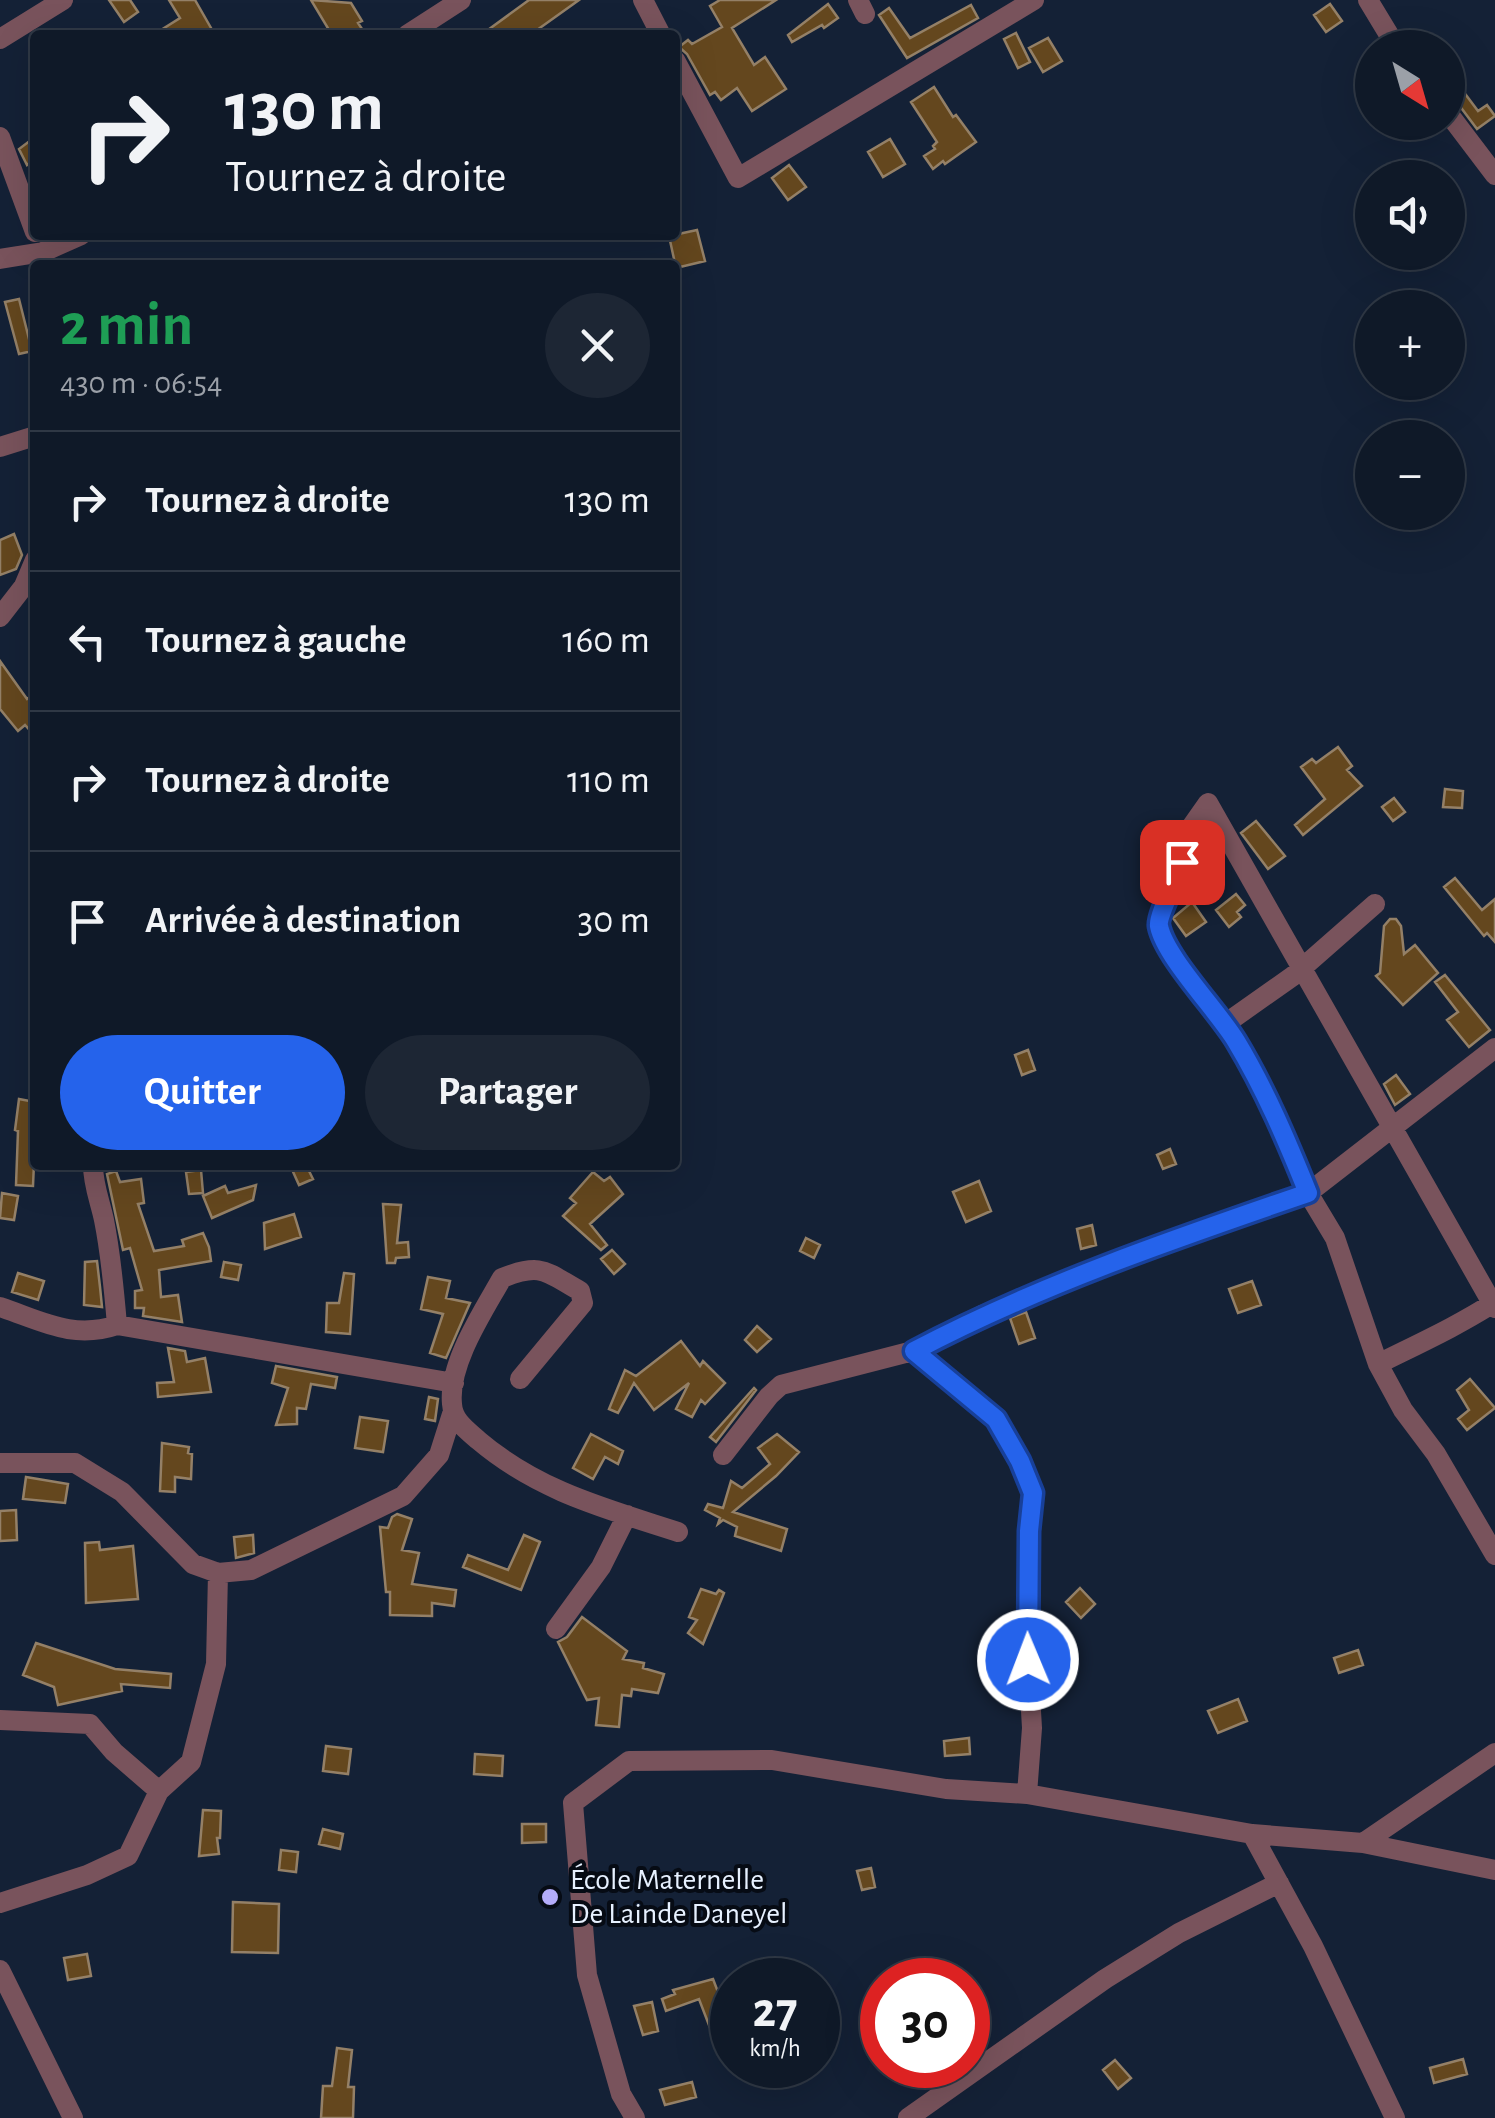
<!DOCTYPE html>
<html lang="fr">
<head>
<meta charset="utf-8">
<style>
	:root { --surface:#0f1928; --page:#1d2634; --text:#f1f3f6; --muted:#9ba0a8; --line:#2f3845; --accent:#2563eb }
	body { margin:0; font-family:"Alegreya Sans",sans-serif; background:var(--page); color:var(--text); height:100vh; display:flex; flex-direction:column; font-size:38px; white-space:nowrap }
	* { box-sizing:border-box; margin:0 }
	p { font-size:32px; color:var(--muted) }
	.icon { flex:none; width:55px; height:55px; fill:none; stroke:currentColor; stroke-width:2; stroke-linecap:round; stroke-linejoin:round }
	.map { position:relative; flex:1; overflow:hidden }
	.details { position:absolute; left:30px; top:260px; width:650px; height:910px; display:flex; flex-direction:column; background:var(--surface); border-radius:10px; box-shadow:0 10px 40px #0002,0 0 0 2px var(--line) }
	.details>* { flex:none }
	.top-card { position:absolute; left:30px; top:30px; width:650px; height:210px; border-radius:10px; box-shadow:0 10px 40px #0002,0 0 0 2px var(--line); background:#0f1928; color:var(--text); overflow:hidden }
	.needle { width:65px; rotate:143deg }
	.buttons { position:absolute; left:1355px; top:30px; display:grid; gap:20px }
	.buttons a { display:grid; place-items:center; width:110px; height:110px; border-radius:50%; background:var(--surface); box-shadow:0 10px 40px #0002,0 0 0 2px var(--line); font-size:50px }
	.speed { position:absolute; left:710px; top:1958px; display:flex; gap:20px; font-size:50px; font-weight:700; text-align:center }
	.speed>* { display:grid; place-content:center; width:130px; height:130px; border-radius:50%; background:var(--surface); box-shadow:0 10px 40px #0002,0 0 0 2px var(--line); line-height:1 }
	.speed small { font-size:25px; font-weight:400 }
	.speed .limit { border:15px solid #d22; background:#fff; color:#111 }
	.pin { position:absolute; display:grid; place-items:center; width:85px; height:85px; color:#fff; margin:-42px; border-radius:20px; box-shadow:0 5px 15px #0006 }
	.me { position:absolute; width:110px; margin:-55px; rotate:359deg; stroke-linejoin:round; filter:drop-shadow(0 0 8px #0008) }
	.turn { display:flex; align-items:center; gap:35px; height:210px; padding:0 30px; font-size:45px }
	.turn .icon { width:130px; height:130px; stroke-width:2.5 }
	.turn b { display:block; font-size:70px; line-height:85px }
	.round { display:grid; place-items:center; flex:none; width:105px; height:105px; border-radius:52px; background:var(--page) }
	.headline { display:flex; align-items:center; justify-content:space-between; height:170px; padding:0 30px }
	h1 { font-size:60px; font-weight:600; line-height:75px; color:#1e9e55 }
	.cta { display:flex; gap:20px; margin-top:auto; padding:20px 30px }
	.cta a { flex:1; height:115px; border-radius:60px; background:var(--accent); color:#fff; font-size:40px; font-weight:600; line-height:115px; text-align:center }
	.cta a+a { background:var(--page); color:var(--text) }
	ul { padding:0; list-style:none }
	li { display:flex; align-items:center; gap:30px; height:140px; padding:0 30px; border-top:2px solid var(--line) }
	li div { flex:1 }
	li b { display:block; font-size:38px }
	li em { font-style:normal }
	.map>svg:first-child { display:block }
	.building { fill:#64471e; stroke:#948067; stroke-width:2.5 }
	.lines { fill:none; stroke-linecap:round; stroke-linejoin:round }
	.minor { stroke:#79535c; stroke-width:20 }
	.route-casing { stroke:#184099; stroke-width:25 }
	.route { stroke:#2563eb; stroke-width:18 }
	.poi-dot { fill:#b4acf9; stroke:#060b14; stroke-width:4 }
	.labels { text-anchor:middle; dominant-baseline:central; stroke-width:8; stroke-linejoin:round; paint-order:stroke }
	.poi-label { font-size:30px; fill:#e7f1ff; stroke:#060b14; text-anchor:start }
</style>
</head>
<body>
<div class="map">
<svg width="1495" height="2118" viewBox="0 0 1495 2118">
	<rect width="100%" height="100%" fill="#142136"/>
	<path class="building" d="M109,0H130L138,12L124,22Z
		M169,0H195L215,35H153L180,18Z
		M311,0L351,3L362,21L358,23L366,35H332Z
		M529,0H579L530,35H481Z
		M720,0H776L732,28L754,65L765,57L786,89L752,111L737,88L721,100L715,92L710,95L687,54L679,47L688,40L692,44L722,27L710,6Z
		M828,4L838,18L824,28L822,25L792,42L788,35Z
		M1330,4L1342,21L1326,32L1314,15Z
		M971,5L978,18L907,58L879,15L889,8L910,38Z
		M1016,33L1030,62L1018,68L1004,39Z
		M1048,38L1062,61L1043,72L1029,48Z
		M1457,83L1478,111L1487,105L1495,116L1477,129L1459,105L1448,98V90Z
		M934,87L953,117L956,115L976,142L945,164L943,161L933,169L924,156L935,149L933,146L937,142L911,102Z
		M35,137V158L27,165L19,149Z
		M890,139L905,164L883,177L868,152Z
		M789,165L806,187L788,200L772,178Z
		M697,230L705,261L676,268L669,236Z
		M19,299L32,351L19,354L5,302Z
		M14,534L22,555L16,569L0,575V540Z
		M0,661L27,699L35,693V736L25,725L18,731L0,709Z
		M1338,747L1352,766L1347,770L1362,786L1303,835L1295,825L1325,799L1301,767L1312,759L1316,763Z
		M1445,789L1463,791L1462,808L1443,807Z
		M1394,798L1405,812L1393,821L1382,807Z
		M1256,821L1285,856L1268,869L1241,833Z
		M1455,878L1482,910L1495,899V942L1487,933L1484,936L1444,887Z
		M1236,894L1245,905L1237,912L1241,917L1229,927L1216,910Z
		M1192,902L1206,922L1186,936L1173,918Z
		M1390,919H1396L1401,926L1404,954L1415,945L1438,973L1403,1005L1376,976L1380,973L1384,926Z
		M1445,975L1490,1030L1469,1047L1447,1020L1458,1012L1435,982Z
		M1028,1050L1035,1070L1022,1075L1015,1055Z
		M1396,1075L1410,1094L1395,1105L1384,1084Z
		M19,1099L35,1102L30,1140H35L33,1186L16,1185L18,1131L15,1130Z
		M1170,1149L1176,1164L1163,1169L1157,1155Z
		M290,1165H306L313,1179L299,1185Z
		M201,1170L203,1193L189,1194L186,1172Z
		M116,1171L120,1182L141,1179L144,1203L138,1204L154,1251L184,1246L182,1240L203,1233L209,1247L211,1261L159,1270L161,1297L178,1295L182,1322L143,1316L144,1308H135V1291L142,1290L130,1248L123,1250L107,1174Z
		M593,1172L604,1181L610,1177L623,1194L590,1224L607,1245L601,1250L563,1216L576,1203L570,1198Z
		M979,1181L991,1211L966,1222L953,1192Z
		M256,1185L253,1200L212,1218L203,1196L225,1186L228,1193Z
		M2,1193L18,1196L14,1220L0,1218Z
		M383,1204L401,1205L397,1243L408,1242L409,1257L396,1258L395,1263H387Z
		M294,1214L301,1237L265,1249L264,1223Z
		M1092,1225L1096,1245L1081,1249L1077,1229Z
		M806,1238L820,1245L814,1258L800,1251Z
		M612,1250L625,1264L614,1274L601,1259Z
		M97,1261L100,1287L102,1307L84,1305L85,1262Z
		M224,1262L241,1265L238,1280L221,1277Z
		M18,1273L44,1281L38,1300L12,1292Z
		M344,1273L354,1274L350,1334L326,1332L327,1303H339Z
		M428,1277L450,1281L446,1298L470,1303L446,1358L430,1353L443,1314L421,1309Z
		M1252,1281L1261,1305L1238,1313L1229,1289Z
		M1026,1312L1035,1338L1019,1344L1010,1318Z
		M757,1326L771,1339L757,1352L745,1340Z
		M681,1341L700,1366L703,1361L725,1383L705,1404L701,1400L692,1417L676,1409L689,1383L654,1410L634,1383L618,1413L609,1409L625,1370L636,1376Z
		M168,1348L185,1351L187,1362L205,1358L211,1392L158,1397L157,1383L174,1382Z
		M276,1366L337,1377L335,1388L311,1384L306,1409L297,1408V1424L276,1425L288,1388L272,1383Z
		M1470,1379L1495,1408L1467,1430L1458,1419L1469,1410L1457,1390Z
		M754,1388L756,1390L716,1442L710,1437Z
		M429,1397L438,1399L435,1421L425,1419Z
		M360,1417L388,1421L383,1452L355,1448Z
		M591,1434L623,1451L618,1464L605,1457L593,1479L573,1468Z
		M777,1434L799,1452L776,1476L733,1512L787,1529L781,1551L735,1536L737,1527L723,1520L718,1524L720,1518L705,1510L708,1504L723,1508L731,1481L742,1488L770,1464L758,1448Z
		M162,1443L189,1447L188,1453L192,1454L191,1479L175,1477V1492L160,1491Z
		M26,1477L68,1484L65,1503L23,1499Z
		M16,1510L17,1540L0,1541V1511Z
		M397,1514L412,1519L402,1550L419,1553L412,1584L456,1590L454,1606L432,1603V1616L390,1615V1592H386L380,1527L388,1528L392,1517Z
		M253,1535L254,1553L236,1558L234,1537Z
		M524,1535L540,1542L521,1590L463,1567L468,1555L508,1570Z
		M99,1542L100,1550L133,1546L138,1599L86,1603L85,1543Z
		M1080,1588L1095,1604L1081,1618L1066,1602Z
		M701,1589L716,1594L719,1590L724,1593L703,1644L688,1633L697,1620L689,1617Z
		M582,1617L627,1651L623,1659L644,1663L643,1668L664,1674L658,1693L632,1689L631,1696L622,1695L619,1727L596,1725L599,1698L587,1700L558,1642L567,1637Z
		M1006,1641L1012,1666L998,1669L992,1644Z
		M36,1643L115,1669L171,1674L170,1688L121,1684L122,1691L58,1705L54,1687L23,1675Z
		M1358,1650L1363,1665L1339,1673L1334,1658Z
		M1238,1699L1247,1721L1218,1733L1208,1711Z
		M969,1738L970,1754L945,1756L944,1741Z
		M326,1746L351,1749L348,1774L323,1771Z
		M475,1754L503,1756L502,1776L474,1774Z
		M203,1810L221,1811L220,1838H217L219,1854L199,1856Z
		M522,1824H546V1842L522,1843Z
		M323,1829L343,1834L340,1849L319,1844Z
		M281,1850L298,1852L296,1872L279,1870Z
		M871,1868L875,1887L862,1890L857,1871Z
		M233,1902L279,1904L278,1953L232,1952Z
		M87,1954L91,1976L68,1980L64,1958Z
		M713,1979L731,2026L712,2033L699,1999L666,2011L662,1999L675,1994L673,1990Z
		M652,2002L658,2031L643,2035L634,2006Z
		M337,2048L352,2050L348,2087H354L353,2118H321L323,2086H332Z
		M1463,2059L1467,2074L1434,2083L1430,2068Z
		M1115,2060L1131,2078L1118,2089L1103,2070Z
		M692,2082L696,2097L665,2105L660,2090Z"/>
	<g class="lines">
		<path class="minor" d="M643,0L661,35
			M858,0L865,14
			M1368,0L1397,48
			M407,35L461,0
			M0,39L63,0
			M675,60L738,178L1034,0
			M1448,113L1495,175
			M0,137L35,232
			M0,259L43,252L81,235
			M0,447L35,436
			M0,617L24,586L35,560
			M1225,1024L1293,976L1375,904
			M93,1165C93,1185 100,1201 104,1220C111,1255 114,1289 117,1325
			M1495,1302C1458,1326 1418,1344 1378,1364L1335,1238L1308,1193L1271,1107L1237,1043L1184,971L1159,930V916L1175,887L1189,830L1208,803L1492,1303L1495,1308
			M0,1307C42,1321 73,1340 117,1325L454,1383
			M913,1351L995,1419L1020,1461L1033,1493L1026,1626L1032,1728L1027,1794
			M1378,1364L1403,1410L1436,1454L1495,1555
			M520,1379L583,1303L580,1291C546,1272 542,1262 502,1278C483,1312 448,1364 452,1404C453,1421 467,1430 478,1440C538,1491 604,1508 678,1532
			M723,1455L769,1396L781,1385L913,1351L982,1315L1088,1272L1308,1193L1495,1048
			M0,1463H75L122,1492L193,1564L218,1573L251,1570L403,1496L439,1455L453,1411
			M556,1629L601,1567L627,1515
			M0,1720L90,1724L114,1752L159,1791
			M1252,1834L1313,1946L1395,2118
			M1363,1843L1495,1753
			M0,1903L87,1875L128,1856L159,1791L191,1762L216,1664L218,1573
			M0,1970L73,2118
			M635,2118L621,2094L587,1975L573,1803L629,1761L772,1760L946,1789L1027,1794L1252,1834L1363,1843L1495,1870
			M908,2118L1105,1979L1179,1933L1279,1883"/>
	</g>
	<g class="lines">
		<g class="route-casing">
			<path id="route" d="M1028,1660L1029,1531L1033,1493L1020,1461L996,1419L914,1351C1039,1285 1174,1239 1308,1193C1287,1141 1265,1089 1236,1041C1218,1011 1165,957 1159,926C1157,916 1178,877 1182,862"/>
		</g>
		<use href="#route" class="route"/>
	</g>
	<circle class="poi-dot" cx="550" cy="1897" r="10"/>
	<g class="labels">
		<g class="poi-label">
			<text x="570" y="1880">École Maternelle<tspan x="570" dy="34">De Lainde Daneyel</tspan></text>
		</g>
	</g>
</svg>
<div class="buttons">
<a><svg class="needle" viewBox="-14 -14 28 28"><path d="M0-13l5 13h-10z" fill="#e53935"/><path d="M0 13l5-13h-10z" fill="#9ba0a8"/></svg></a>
<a><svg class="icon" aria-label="sound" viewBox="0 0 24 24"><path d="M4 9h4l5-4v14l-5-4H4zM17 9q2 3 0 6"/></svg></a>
<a>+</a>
<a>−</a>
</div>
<div class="speed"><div>27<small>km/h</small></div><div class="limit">30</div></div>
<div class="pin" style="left:1182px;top:862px;background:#d93025"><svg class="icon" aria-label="arrive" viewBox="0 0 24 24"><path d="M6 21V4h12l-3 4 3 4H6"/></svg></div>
<svg class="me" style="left:1028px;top:1660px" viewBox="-20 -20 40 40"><circle r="17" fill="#2563eb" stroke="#fff" stroke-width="3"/><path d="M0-11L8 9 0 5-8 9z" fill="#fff"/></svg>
<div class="top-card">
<div class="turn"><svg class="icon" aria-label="right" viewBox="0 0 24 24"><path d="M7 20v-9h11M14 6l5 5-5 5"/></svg><div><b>130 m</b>Tournez à droite</div></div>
</div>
<section class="details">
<div class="headline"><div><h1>2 min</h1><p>430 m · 06:54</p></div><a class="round"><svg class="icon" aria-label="close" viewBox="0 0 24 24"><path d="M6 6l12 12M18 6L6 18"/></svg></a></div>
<ul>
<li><svg class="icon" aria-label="right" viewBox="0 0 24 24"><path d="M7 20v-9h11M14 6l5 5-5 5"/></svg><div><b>Tournez à droite</b></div><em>130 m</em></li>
<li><svg class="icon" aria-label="left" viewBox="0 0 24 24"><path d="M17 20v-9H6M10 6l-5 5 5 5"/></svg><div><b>Tournez à gauche</b></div><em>160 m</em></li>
<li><svg class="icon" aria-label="right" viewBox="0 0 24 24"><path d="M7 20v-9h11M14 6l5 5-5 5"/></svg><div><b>Tournez à droite</b></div><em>110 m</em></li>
<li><svg class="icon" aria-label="arrive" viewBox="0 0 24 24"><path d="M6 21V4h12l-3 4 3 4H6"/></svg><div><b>Arrivée à destination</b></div><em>30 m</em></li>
</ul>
<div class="cta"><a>Quitter</a><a>Partager</a></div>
</section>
</div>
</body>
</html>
